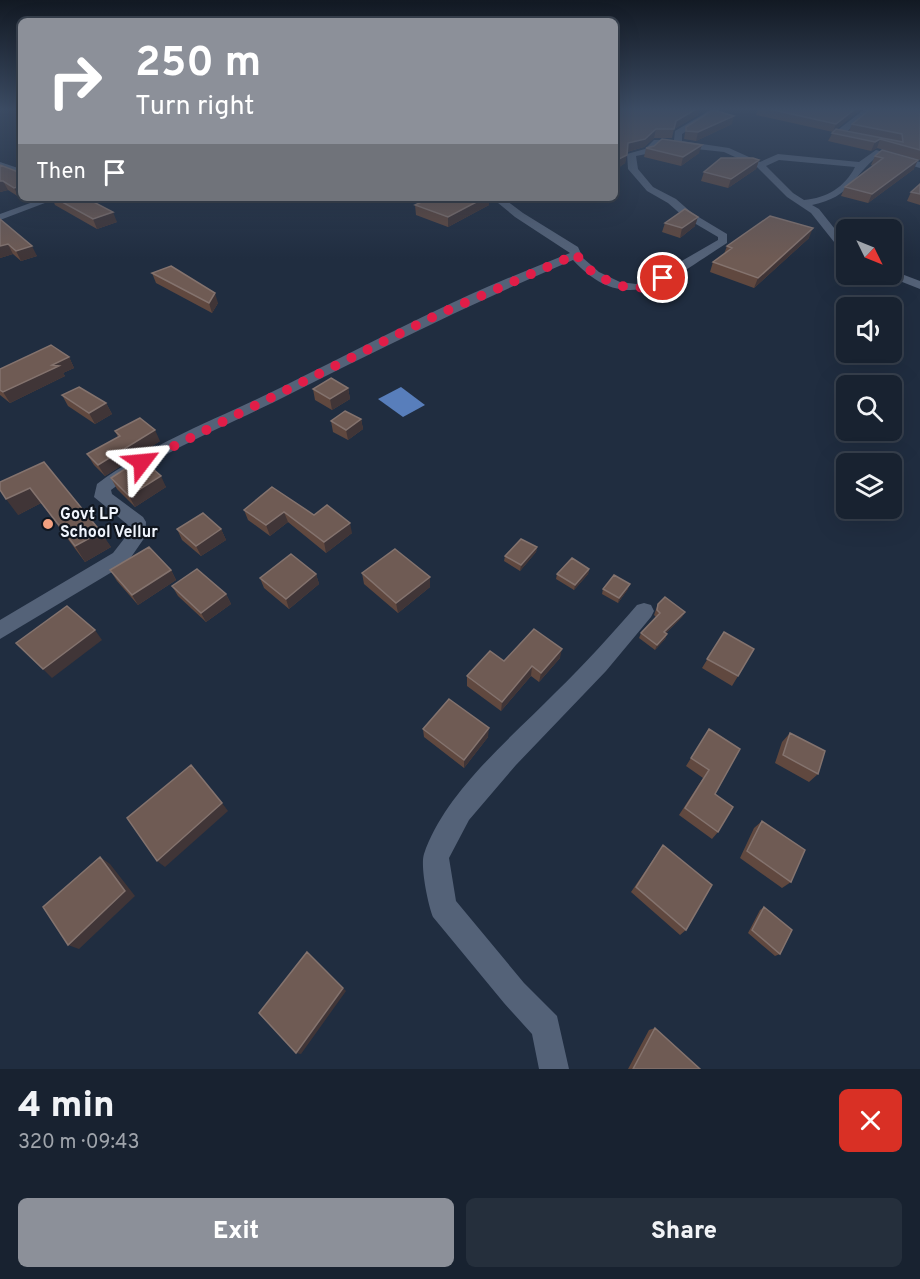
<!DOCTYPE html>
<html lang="en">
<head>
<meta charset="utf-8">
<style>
	:root { --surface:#182230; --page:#252f3c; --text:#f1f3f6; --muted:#9fa4ab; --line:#363f4c; --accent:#8c9099 }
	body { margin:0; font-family:Overpass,sans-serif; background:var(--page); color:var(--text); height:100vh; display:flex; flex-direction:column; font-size:22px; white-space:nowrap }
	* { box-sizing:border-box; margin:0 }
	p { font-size:20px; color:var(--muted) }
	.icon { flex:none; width:33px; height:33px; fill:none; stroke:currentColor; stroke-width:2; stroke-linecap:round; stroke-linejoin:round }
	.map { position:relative; height:1069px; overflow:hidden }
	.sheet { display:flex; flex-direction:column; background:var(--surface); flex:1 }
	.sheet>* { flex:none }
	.hud { position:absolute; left:18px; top:18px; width:600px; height:183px; border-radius:9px; box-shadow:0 6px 24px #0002,0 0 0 2px var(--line); background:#8c9099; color:#fff; overflow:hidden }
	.needle { width:39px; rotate:133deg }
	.fabs { position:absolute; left:836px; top:219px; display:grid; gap:12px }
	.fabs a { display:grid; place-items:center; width:66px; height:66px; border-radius:9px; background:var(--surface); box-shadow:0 6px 24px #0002,0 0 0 2px var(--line); font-size:30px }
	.pin { position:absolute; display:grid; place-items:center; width:51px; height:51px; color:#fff; margin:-26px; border:3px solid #fff; border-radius:50%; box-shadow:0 2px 6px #0007 }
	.me { position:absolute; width:66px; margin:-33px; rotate:61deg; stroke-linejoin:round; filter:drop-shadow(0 0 4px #0008) }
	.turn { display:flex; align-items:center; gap:21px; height:126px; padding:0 18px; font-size:27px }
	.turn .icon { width:78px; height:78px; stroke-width:2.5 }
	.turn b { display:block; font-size:42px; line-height:51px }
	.then { display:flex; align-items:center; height:57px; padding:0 18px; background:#0003; gap:12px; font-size:22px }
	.round { display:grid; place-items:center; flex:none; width:63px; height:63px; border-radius:9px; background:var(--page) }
	.head { display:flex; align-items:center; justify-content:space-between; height:102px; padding:0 18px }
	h1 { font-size:36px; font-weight:800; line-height:45px }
	.action { display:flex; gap:12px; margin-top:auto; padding:12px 18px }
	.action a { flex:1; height:69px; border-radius:9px; background:var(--accent); color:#fff; font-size:24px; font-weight:800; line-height:69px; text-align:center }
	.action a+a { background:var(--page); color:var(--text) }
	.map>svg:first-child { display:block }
	.water { fill:#587ebb }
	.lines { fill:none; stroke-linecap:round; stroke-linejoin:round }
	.street { fill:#546278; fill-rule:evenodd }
	.wall { fill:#60483f }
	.shaded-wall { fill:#403537 }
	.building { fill:#6f5b54; stroke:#84736e; stroke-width:1.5 }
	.route { stroke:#e11d48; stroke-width:10; stroke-dasharray:0 18 }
	.poi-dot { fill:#f2a080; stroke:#0f151e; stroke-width:2 }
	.labels { text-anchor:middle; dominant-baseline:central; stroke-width:4.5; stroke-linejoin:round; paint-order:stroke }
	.poi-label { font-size:16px; font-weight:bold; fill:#f0f5fd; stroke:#0f151e; text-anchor:start }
</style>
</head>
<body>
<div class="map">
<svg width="920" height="1069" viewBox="0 0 920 1069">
	<rect width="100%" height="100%" fill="#202d40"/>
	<path class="water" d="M401,387L425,405L403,417L378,399Z"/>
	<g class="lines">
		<path class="street" d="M712,109H721L682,134V141L729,148L760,162L778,154L859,162L876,150L920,162V168L878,156C850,178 853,196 812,205L819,209L846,243V253L842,252L811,213L787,197L757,167L724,152L659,145L651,153L636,156L638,169L653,187L676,199L692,213L727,234V243C673,277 628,320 573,260C477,301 385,346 292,393C232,424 165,448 111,490L112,494L143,517L146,522L145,537L127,563L0,639V620L113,553L127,535L128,525L94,497L97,484C153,442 220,418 282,387C344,356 406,324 469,295C502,280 536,267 570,253L515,217L492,198H503L523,213L578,247L583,258L599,272L620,282L636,284L647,281L718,240V237L684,217L668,203L647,191L628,169L627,154L645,149L654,140H674L675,131ZM779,160L855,167C845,187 827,198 804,200L793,193L766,166Z
			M865,109H874L845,133L860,136V140L835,136V132Z
			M0,162L21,169V175L0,168Z
			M44,198H58L0,220V214Z
			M92,198H104L99,201Z
			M891,270L920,281V289L887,276L885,274H891Z
			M644,603L651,605L654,611L651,617L606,671L516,765L469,820L449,858L456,901L524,983L557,1016L569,1069H539L532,1034L504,1003L433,917C428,905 420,866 424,854C445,792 511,738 556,692C585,664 611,635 637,605Z"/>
	</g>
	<path class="wall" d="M615,109L698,115L674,129L672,138H654L644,147L627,152L625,163L618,168L615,167Z
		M758,109H861L835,130L849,131L852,124L920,109V160L877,148L871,151L828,141L833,132L756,115Z
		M732,124L696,141L684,139L686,127Z
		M646,148L699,153L681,166L644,157Z
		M882,150L914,169L868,203L841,196L845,187L873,166L871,165L875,156Z
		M759,160L756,169L728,188L701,181L704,172Z
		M0,165L21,173V197H19L8,190L0,192Z
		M920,184V205L907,201L911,192Z
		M52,198H86L117,222L97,229L55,205Z
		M492,201L489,202V205L448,227L416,215L415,205Z
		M0,219L37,256L21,261L13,254L0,258Z
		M665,223L695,226L680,238L662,232Z
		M809,238L754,288L710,272L713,262L724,254L727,246Z
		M152,273L218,303L212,313L156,283Z
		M69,357L74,368L63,373L65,376L10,403L0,395V369Z
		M348,388L350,399L332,410L315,400L313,389Z
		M62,395L106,403L112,414L95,424L68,406Z
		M361,419L363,429L348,440L333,432L331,421Z
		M115,431L160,441L105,476L94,465L87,454L118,437Z
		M161,460L153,470L166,487L135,507L117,489L111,478Z
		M44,462L111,547L85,562L41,503L18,515Z
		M272,487L314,515L352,533L326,553L288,522L270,536L248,520L244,510Z
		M177,529H221L226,540L201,556L182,540Z
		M537,547L536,552L520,571L504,561L505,556Z
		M589,569L588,574L574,590L556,579L557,574Z
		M110,570H171L176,580L138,605L117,581Z
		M362,573L430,587L398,613L364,584Z
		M316,574L319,584L289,609L264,588L260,578Z
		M172,586L226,594L231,604L206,622L178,596Z
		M603,589H628L618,603L602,594Z
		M658,604L685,612L682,617L666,633L667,634L665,639L655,650L639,638L641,633L656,617L654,615Z
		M724,632L738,676L732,686L702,668Z
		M560,658L539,682L531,676L501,711L467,686V676L504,661Z
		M423,729L488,737L464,768L424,737Z
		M709,729L718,832L712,839L679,815L703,778L686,766Z
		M790,733L818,774L809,782L775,763L782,742Z
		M762,821L791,882L782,888L740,858L754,828Z
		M663,845L686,930L680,935L631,892Z
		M764,907L780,954L775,956L748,933L760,910Z
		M655,1028L700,1069H628L649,1030Z"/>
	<path class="shaded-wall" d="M696,109H700L698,115L674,129L676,121Z
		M855,109H861L833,132L836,124Z
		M734,116L732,124L696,141L698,132Z
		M656,129L654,138L644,147L626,152L628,143Z
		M880,139L877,148L871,151L875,142Z
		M702,145L699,153L681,166L683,157Z
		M627,155L625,163L618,168L619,159Z
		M759,160L756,169L728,188L731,179Z
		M918,160L914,169L868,203L872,194Z
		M0,181H3L8,190L0,192Z
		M21,186V197H19L14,188Z
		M484,198H492V201L489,202V205L448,227V217Z
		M113,212L117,222L97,229L93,219Z
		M698,217L695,226L680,238L682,228Z
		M813,228L809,238L754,288L758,278Z
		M8,244L13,254L0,258V246Z
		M32,246L37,256L21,261L16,251Z
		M215,293L218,303L212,313L209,303Z
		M69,357L74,368L63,373L65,376L10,403L3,392Z
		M348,388L350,399L332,410L330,399Z
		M106,403L112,414L95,424L89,413Z
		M361,419L363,429L348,440L346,430Z
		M155,430L160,441L105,476L98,465Z
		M156,449L161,460L151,473L145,462Z
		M161,476L166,487L135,507L129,496Z
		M30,488L41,503L18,515L6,499Z
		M284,512L288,522L270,536L266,525Z
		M350,523L352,533L326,553L324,542Z
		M221,529L226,540L201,556L196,546Z
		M101,532L111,547L85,562L75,546Z
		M537,547L536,552L520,571L521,565Z
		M589,569L588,574L574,590L575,585Z
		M171,570L176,580L138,605L132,595Z
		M316,574L319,584L289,609L286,599Z
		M430,577V587L398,613L396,603Z
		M630,584L628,589L618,603L619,598Z
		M226,594L231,604L206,622L201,613Z
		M685,612L682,617L662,637L664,632Z
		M95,630L102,640L52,678L43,669Z
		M667,634L665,639L655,650L657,645Z
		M562,649L560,658L539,682L541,673Z
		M532,666L531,676L501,711L502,702Z
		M489,728L488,737L464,768V760Z
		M222,803L228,811L165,867L157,861Z
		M100,857L110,864L135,896L79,949L68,945Z
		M307,952L346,991L301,1054L296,1053Z"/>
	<path class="building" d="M615,109H696L676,121L674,129H656L645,139L628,143L627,155L619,159L615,158Z
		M769,109H855L836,124Z
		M871,109H920V150L880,139L875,142L832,133L836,129L903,142L902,134L852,124Z
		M713,110L734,116L698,132L686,131V127Z
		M662,139L702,145L683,157L646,148L654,146Z
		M882,150L918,160L872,194L845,187L883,158L875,156Z
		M721,158H753L759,160L731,179L704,172Z
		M0,165L21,173V186L14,188L3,181H0Z
		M920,184V194L911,192Z
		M55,198H86L113,212L93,219Z
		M430,198H484L448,217L415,205Z
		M685,209L698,217L682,228L665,223Z
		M770,216L813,228L758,278L713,262L732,248L727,246Z
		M0,219L32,246L16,251L8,244L0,246Z
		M171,266L215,293L209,303L152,273Z
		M51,345L69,357L52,365L59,366L3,392L0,390V369Z
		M331,378L348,388L330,399L313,389Z
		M79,387L106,403L89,413L62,395Z
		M345,411L361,419L346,430L331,421Z
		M140,418L155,430L98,465L87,454L120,436L115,431Z
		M156,449L145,462L161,476L129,496L111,478Z
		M44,462L101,532L75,546L30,488L6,499L0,490V482Z
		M272,487L314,515L327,505L350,523L324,542L284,512L266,525L244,510Z
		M203,513L221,529L196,546L177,529Z
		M521,539L537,547L521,565L505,556Z
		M149,547L171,570L132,595L110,570Z
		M395,549L430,577L396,603L362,573Z
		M291,554L316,574L286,599L260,578Z
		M572,558L589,569L575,585L557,574Z
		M197,569L226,594L201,613L172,586Z
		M614,575L630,584L619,598L603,589Z
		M665,597L685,612L664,632L667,634L657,645L641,633L660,613L657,610L658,604Z
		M67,606L95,630L43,669L16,643Z
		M534,629L562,649L541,673L532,666L502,702L467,676L490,651L504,661Z
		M724,632L754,649L738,676L707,659Z
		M449,699L489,728L464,760L423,729Z
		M709,729L740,749L715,794L733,807L718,832L685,808L709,770L691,758Z
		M790,733L825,751L818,774L783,755Z
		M191,765L222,803L157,861L127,818Z
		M762,821L805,850L791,882L747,851Z
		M663,845L712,885L686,930L636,887Z
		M100,857L125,891L68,945L43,907Z
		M764,907L792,930L780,954L752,930Z
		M307,952L343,988L296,1053L259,1013Z
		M655,1028L700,1069H633Z"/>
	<linearGradient id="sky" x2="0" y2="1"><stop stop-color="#121923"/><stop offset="0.42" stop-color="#3c4c64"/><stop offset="1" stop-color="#3c4c64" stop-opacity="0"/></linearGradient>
	<rect width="920" height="259" fill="url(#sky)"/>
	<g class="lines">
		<path class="route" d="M142,462L437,315L577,254C582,271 619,289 636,288C645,288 655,282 663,278"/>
	</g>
	<circle class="poi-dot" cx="48" cy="524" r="6"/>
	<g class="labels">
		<g class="poi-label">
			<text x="60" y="515">Govt LP<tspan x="60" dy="18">School Vellur</tspan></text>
		</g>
	</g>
</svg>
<div class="fabs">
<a><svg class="needle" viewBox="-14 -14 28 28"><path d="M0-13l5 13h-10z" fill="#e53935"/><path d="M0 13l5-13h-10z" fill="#9fa4ab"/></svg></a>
<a><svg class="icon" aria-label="sound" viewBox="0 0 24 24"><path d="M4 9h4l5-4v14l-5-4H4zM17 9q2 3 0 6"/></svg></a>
<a><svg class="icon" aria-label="search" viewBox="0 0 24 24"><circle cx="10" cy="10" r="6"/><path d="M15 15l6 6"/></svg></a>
<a><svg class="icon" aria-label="layers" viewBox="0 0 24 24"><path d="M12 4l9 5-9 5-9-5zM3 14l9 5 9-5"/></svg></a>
</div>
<div class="pin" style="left:663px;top:278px;background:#d93025"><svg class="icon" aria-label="arrive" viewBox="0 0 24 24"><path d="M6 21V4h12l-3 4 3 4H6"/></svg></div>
<svg class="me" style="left:142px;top:462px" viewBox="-20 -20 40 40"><path d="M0-17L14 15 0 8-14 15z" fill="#e11d48" stroke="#fff" stroke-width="4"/></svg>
<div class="hud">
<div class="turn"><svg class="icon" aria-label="right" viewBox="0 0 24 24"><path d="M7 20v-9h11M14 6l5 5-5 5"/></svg><div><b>250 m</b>Turn right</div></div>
<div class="then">Then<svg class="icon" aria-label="arrive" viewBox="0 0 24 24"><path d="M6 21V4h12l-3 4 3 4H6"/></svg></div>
</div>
</div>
<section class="sheet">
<div class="head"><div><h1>4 min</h1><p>320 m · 09:43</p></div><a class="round" style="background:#d93025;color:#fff"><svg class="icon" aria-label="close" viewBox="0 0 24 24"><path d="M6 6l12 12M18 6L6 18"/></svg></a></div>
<div class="action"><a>Exit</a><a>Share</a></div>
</section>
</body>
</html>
